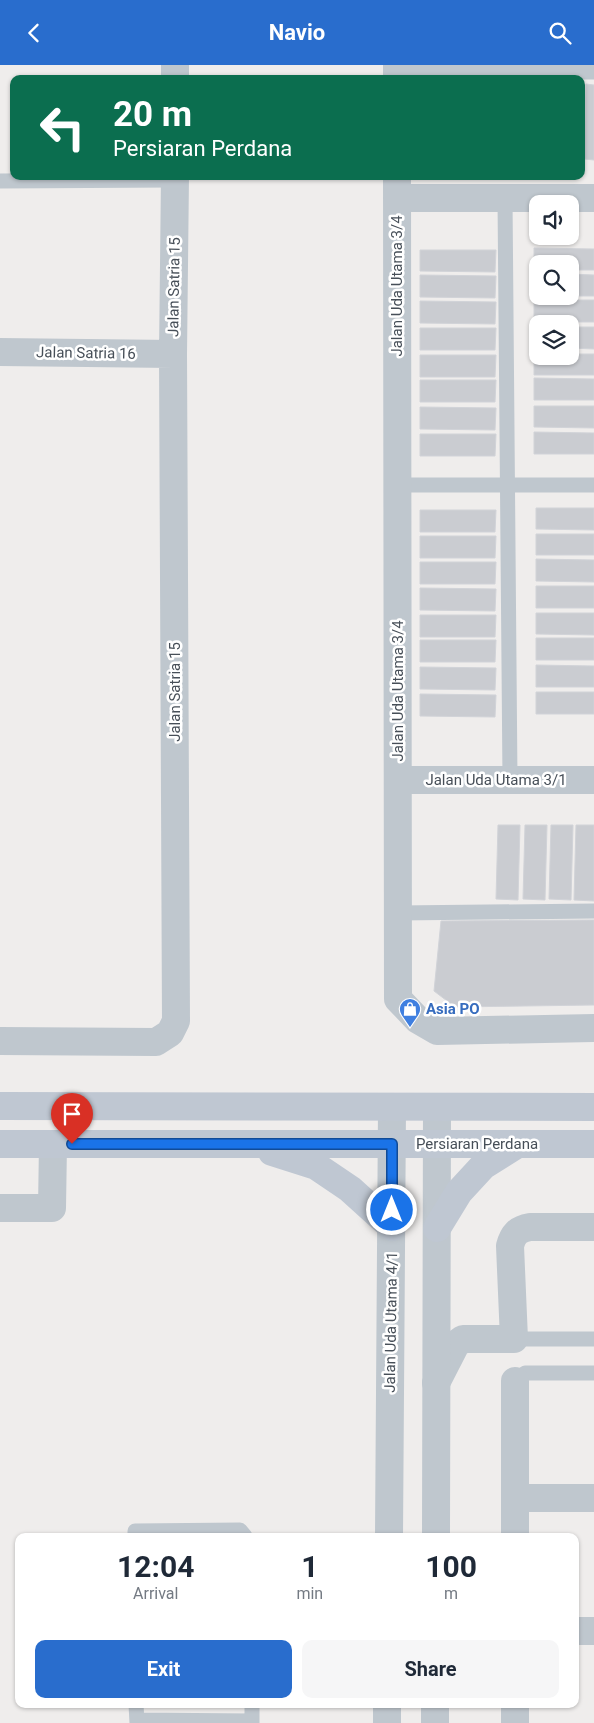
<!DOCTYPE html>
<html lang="en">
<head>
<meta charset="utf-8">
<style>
	:root { --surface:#fff; --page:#f6f6f7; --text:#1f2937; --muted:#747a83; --accent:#296dcd }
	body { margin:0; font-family:Roboto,sans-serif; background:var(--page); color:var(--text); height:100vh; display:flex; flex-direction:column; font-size:19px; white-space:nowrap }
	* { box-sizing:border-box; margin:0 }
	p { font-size:16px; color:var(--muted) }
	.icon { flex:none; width:28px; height:28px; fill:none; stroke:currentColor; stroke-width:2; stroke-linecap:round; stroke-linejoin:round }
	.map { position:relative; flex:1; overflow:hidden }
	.panel { position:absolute; left:15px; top:1468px; width:564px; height:175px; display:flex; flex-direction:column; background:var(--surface); border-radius:10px; box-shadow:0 1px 4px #0004 }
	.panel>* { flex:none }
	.guide { position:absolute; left:10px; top:10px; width:575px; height:105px; border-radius:10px; box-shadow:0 1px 4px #0004; background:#0b6e4f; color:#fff; overflow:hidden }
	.controls { position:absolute; left:529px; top:130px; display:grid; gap:10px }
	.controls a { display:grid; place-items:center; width:50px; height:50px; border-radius:10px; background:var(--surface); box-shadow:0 1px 4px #0004; font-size:25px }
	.pin { position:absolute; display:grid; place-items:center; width:42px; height:42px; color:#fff; margin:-51px -21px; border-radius:50% 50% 50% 0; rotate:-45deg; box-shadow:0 0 5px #0007 }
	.pin .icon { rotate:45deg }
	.me { position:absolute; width:55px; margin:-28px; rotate:0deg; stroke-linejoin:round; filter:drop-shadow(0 0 4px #0008) }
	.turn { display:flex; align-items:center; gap:18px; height:105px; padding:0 20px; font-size:22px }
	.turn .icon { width:65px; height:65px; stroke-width:2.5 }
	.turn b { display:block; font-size:35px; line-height:42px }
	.eta { display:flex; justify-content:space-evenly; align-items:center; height:85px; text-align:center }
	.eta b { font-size:30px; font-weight:700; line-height:35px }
	.cta { display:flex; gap:10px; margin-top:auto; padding:10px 20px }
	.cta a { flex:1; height:58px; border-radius:10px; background:var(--accent); color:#fff; font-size:20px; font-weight:700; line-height:58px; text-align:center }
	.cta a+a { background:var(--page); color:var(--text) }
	header { display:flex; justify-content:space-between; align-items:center; height:65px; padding:0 20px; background:var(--accent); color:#fff; font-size:22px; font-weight:700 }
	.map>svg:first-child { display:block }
	.building { fill:#caccd1; stroke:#d1d3d8 }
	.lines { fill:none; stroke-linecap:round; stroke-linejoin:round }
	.service { stroke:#bfc7ce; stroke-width:15 }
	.minor { stroke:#bfc7ce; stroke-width:28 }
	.tertiary { stroke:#bfc7ce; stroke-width:28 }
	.secondary { stroke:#bfc7d2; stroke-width:28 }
	.route-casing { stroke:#114b97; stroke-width:12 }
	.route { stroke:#1a73e8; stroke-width:9 }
	.labels { text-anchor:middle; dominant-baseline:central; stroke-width:5; stroke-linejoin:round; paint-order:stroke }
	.street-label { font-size:15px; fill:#474f58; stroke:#fff }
	.shop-label { font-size:15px; font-weight:bold; fill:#366cbe; stroke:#fff; text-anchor:start }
</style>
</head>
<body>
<header><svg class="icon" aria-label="back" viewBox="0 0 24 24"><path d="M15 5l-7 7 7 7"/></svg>Navio<svg class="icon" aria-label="search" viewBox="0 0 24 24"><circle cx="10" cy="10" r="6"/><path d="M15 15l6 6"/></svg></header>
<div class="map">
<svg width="594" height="1658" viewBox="0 0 594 1658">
	<rect width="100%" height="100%" fill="#efedec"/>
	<path class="building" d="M586,19L594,20V95L584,94Z
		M534,183L594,184V205H570V199H538V205H534Z
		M420,185H496L495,207L420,206Z
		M534,209H538V231H534Z
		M570,209L594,210V231H570Z
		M420,210L496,211L495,233L420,232Z
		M534,235H594V257H534Z
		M420,236L496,237L495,259L420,258Z
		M534,262H538V283H534Z
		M570,262H594V284L570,283Z
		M420,263H496L495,285H420Z
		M534,288H538V291H570V289H594V310H534Z
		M420,290H496L495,312H420Z
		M534,313L594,314V335H534Z
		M420,315H496L495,337H420Z
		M534,341H594V363L534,362Z
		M420,342L496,343L495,365L420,364Z
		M534,367L594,368V389H534Z
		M420,369H496L495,391H420Z
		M536,443H594V465L536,464Z
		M420,445H496L495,467H420Z
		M536,469H594V490H536Z
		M420,471H496L495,493H420Z
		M536,494L594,495V517L536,516Z
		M420,497H496L495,519H420Z
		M536,521H594V543H536Z
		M420,523L496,524L495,546L420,545Z
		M536,548H594V570L536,569Z
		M420,550H496L495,572H420Z
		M536,573H594V595H536Z
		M420,575H496L495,597H420Z
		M536,600L594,601V622H536Z
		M420,602L496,603L495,625L420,624Z
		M536,627H594V649H536Z
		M420,629L496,630L495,652L420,651Z
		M498,760H520L518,835L496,834Z
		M525,760H547L545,835L523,834Z
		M551,760H573L571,835L549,834Z
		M576,760H594V836L574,835Z
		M594,855V940L455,942L434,926L441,856Z"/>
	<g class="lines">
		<path class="service" d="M397,7H594
			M0,116L175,115
			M505,133L510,715
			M397,420H594
			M398,848L594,846
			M514,1274H594
			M515,1316L525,1308H594
			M135,1471V1466L240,1465L245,1471
			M136,1639L137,1658
			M137,1655L252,1656
			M252,1658V1639"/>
		<path class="minor" d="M175,0V14
			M397,0V14
			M397,111L398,934L418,955L437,966L594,963
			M397,133H594
			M0,287L173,289
			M398,715H594
			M0,976L156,977L170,968L176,956L173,289L175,111
			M0,1143H52L53,1079
			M436,1318L456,1279L463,1274H514L510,1181C513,1169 518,1164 530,1162H594
			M515,1433H594
			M515,1471V1316
			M575,1566H594
			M515,1658V1639"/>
		<path class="tertiary" d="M389,1471L392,1042
			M436,1471L437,1042
			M387,1658V1639
			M435,1658V1639"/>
		<path class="secondary" d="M0,1041L594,1042
			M0,1079H594
			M272,1087L316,1101L350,1124L392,1162
			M437,1163L459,1127L483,1101L518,1079"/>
	</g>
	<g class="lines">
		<g class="route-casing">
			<path id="route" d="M72,1079H392V1145"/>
		</g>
		<use href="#route" class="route"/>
	</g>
	<defs>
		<g id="shop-pin" transform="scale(1.125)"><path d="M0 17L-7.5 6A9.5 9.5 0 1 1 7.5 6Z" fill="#3f7fe0" stroke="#fff"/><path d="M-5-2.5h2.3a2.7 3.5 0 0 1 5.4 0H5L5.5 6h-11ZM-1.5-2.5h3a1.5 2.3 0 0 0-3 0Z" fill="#fff"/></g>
	</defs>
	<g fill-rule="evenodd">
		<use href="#shop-pin" x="410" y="944"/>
	</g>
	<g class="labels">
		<g class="street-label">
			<text transform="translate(397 221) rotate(-90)">Jalan Uda Utama 3/4</text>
			<text transform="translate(174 222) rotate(-89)">Jalan Satria 15</text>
			<text transform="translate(86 288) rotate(1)">Jalan Satria 16</text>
			<text transform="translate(398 626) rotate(-90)">Jalan Uda Utama 3/4</text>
			<text transform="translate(175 627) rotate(-90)">Jalan Satria 15</text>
			<text x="496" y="715">Jalan Uda Utama 3/1</text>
			<text x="477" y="1079">Persiaran Perdana</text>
			<text transform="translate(391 1257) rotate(-89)">Jalan Uda Utama 4/1</text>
		</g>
		<g class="shop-label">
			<text x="426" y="944">Asia PO</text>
		</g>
	</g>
</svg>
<div class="controls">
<a><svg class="icon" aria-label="sound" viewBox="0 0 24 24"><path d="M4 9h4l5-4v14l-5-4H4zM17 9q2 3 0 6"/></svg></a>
<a><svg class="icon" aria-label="search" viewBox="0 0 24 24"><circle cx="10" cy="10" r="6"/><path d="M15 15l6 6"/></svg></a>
<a><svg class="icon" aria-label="layers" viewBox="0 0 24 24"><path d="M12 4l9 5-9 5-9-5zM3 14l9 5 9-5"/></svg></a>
</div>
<div class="pin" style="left:72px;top:1079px;background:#d93025"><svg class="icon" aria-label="arrive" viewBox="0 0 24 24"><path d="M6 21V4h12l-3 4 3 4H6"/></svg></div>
<svg class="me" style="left:392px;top:1145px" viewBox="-20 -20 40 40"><circle r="17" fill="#1a73e8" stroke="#fff" stroke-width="3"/><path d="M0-11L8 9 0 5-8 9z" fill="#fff"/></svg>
<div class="guide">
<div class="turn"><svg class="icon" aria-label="left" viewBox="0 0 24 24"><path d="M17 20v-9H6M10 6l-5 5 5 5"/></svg><div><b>20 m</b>Persiaran Perdana</div></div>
</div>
<section class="panel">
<div class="eta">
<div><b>12:04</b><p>Arrival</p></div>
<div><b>1</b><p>min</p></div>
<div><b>100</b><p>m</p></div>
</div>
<div class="cta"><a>Exit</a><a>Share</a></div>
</section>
</div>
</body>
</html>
